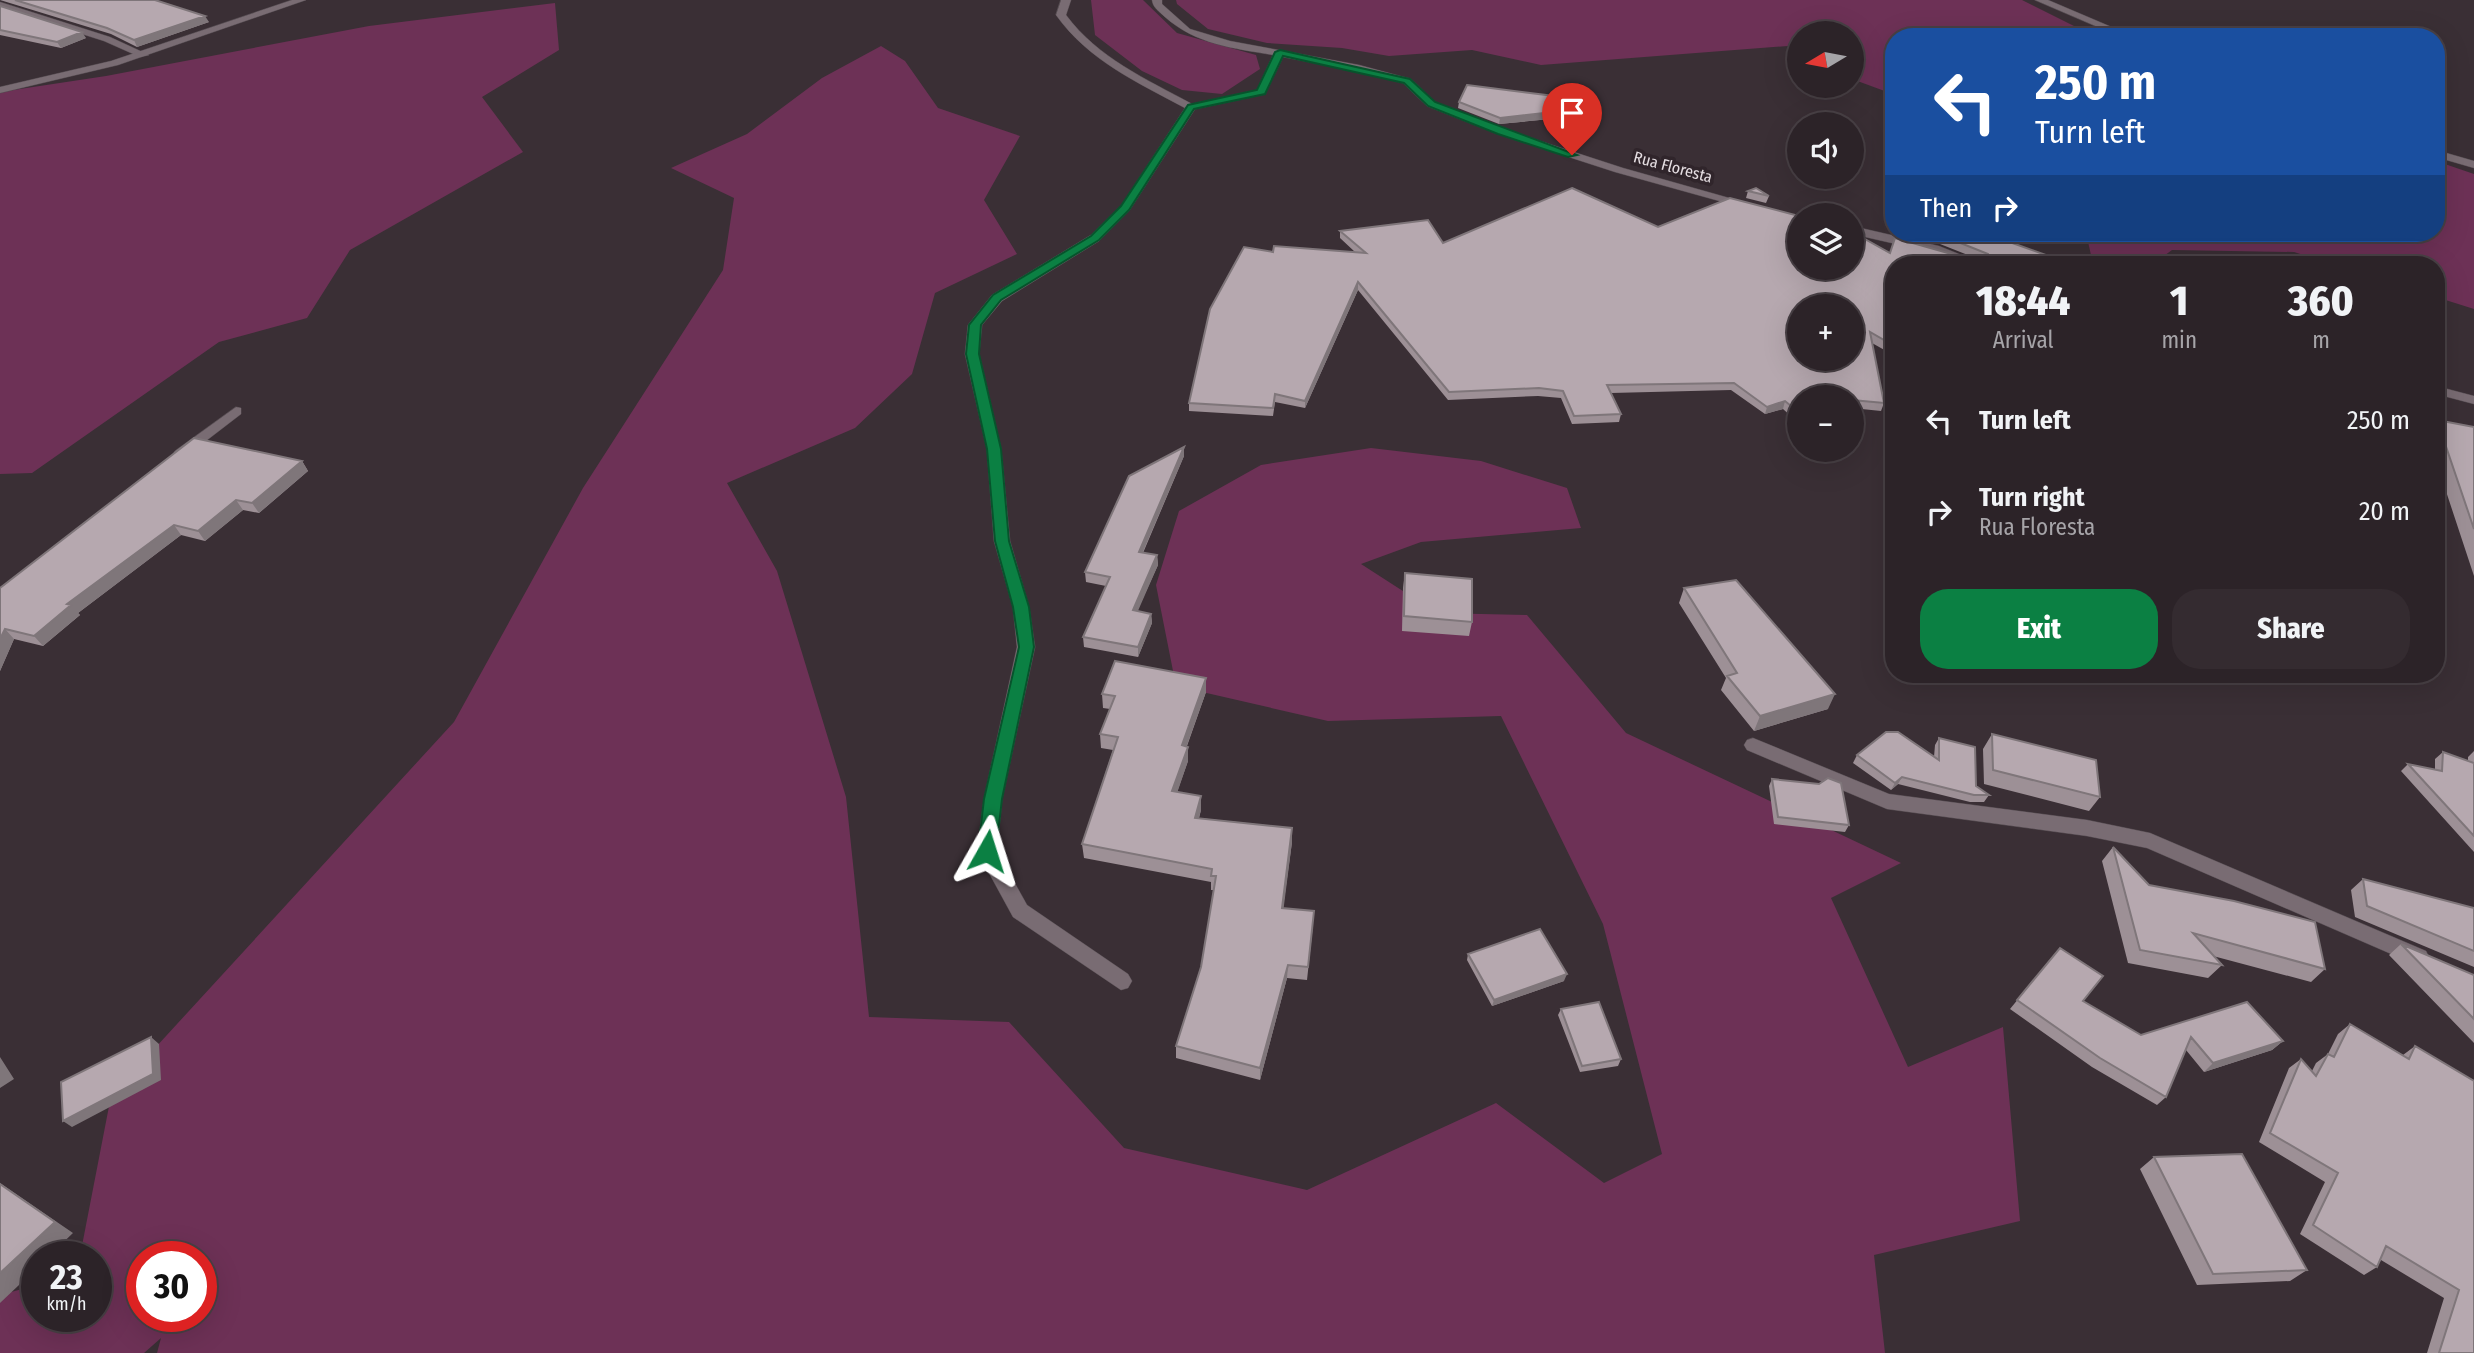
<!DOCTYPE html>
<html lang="en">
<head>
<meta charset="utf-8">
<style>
	:root { --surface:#2c2328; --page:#342b30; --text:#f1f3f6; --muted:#a6a4a8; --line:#484045; --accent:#0b8043 }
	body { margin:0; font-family:"Fira Sans Condensed",sans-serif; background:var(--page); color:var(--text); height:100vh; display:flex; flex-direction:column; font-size:26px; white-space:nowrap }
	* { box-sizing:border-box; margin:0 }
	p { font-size:23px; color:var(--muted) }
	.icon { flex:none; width:38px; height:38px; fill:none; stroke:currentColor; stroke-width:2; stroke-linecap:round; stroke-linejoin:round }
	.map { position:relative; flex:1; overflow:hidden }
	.details { position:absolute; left:1885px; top:256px; width:560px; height:427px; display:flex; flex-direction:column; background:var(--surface); border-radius:28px; box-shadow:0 7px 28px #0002,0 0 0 2px var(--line) }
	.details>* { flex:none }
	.banner { position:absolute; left:1885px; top:28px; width:560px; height:214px; border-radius:28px; box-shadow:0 7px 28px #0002,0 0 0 2px var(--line); background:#1a4fa0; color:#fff; overflow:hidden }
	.needle { width:46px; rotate:260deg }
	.fabs { position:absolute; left:1787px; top:21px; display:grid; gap:14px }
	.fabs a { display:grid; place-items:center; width:77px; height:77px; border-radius:50%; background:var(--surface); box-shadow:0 7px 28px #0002,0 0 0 2px var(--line); font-size:35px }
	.speed { position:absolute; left:21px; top:1241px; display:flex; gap:14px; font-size:35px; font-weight:700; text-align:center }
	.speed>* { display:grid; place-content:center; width:91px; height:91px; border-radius:50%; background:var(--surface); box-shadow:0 7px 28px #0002,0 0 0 2px var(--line); line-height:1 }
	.speed small { font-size:18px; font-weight:400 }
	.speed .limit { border:10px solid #d22; background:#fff; color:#111 }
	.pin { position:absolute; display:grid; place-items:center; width:60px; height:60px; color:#fff; margin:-72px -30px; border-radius:50% 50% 50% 0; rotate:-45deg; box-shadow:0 0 7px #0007 }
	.pin .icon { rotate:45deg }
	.me { position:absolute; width:77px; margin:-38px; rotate:6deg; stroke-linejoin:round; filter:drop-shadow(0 0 5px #0008) }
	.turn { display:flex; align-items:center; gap:24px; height:147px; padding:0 35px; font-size:32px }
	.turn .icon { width:91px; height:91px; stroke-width:2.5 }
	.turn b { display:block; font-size:49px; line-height:60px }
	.then { display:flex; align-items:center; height:66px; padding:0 35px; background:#0003; gap:14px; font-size:26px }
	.eta { display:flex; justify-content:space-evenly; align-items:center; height:119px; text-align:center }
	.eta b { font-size:42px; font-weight:800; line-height:49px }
	.action { display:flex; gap:14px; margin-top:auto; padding:14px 35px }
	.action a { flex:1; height:80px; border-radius:28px; background:var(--accent); color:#fff; font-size:28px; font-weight:800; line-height:80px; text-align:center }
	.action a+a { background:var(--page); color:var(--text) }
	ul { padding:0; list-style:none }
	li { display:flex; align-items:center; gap:21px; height:91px; padding:0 35px }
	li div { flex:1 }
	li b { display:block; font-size:26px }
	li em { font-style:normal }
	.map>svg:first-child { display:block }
	.green { fill:#6d3156; fill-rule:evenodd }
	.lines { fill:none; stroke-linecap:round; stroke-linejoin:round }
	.lane-casing { stroke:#544b50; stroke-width:1 }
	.street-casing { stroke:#544b50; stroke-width:1 }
	.lane { fill:#796c73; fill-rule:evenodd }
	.street { fill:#796c73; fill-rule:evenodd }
	.wall { fill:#9d9096 }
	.shaded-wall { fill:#7f767a }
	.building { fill:#b6a8af; stroke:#7f767a; stroke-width:2; fill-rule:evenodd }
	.route { fill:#0b8043; stroke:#07532c; stroke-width:2 }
	.labels { text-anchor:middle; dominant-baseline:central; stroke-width:7; stroke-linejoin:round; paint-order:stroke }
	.far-street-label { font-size:16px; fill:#e5dee2; stroke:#30252b }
</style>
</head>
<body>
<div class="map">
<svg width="2474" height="1353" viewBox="0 0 2474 1353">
	<rect width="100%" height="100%" fill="#3a2f35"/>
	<path class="green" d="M1091,0H1143L1177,33L1256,55L1260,69L1222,94L1182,90L1142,71L1095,35Z
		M1176,0H2022L2096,37H1894L1893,99L1890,93L1852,79V33H1799V52L1788,46L1541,65L1472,50L1389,56L1342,48L1267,43L1208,29L1177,4Z
		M555,3L559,50L482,97L523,152L350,250L307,318L219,342L32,473L0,474V92L106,76L369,26Z
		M881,46L905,61L938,108L1020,136L984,200L1017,254L935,293L912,374L855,428L727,483L777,571L846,797L869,1017L1009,1022L1124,1148L1307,1190L1496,1103L1604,1183L1662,1154L1603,924L1501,716L1328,721L1176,686L1156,585L1179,511L1261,465L1371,448L1481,461L1567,488L1581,528L1421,542L1361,564L1437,613L1527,615L1626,733L1901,863L1831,898L1908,1067L2003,1027L2020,1221L1874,1255L1885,1353H157L161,1338L144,1353H0V1295L37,1285V1316H96V1256H80L111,1096L454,722L583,488L723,270L734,198L671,168L747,134L822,78ZM142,1256H201V1316H142Z
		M2436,161L2474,174V309L2436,297V264H2332L2294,252L2172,250L2153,264H2110L2091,255L2086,233H2436Z"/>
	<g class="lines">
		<g class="lane-casing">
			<path id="lane" d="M0,2L110,37L149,55L140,57L104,41L0,8Z
				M236,407L241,408V414L185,457H175L173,454L175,451Z"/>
		</g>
		<g class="street-casing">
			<path id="street" d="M292,0H306L118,65L0,93V87L111,61Z
				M1061,0H1071L1066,15C1098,58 1146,79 1192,104L1257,90L1273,55C1233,48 1197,45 1165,17C1159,11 1153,8 1152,0H1162V4L1190,29L1230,41L1359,65L1411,79L1435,102L1506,130L1623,168L1754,205L1748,209L1615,172L1498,134L1427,106L1403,83L1358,71L1283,57L1265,94L1195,109L1129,211L1099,241L1002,301L982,325L979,354L1001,449L1010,541L1029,607L1035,647L1002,799L997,851L1027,905L1128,974L1132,981L1128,988L1121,990L1013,917L977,851L984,799L1017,647L1013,607L994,541L987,449L965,354L968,325L992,295L1091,235L1121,206L1185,108C1137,82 1089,61 1056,15Z
				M2035,0H2048L2135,37H2121Z
				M2436,150L2474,161V168L2436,157Z
				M1852,226L1939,246L1984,264H1967L1931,252L1852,234Z
				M2436,386L2474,396V404L2436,394Z
				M1753,738L1889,794L2087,820L2150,833L2426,951L2429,957L2426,963L2419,966L2412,963L2147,848L2087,836L1887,809L1747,750L1744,745L1747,740Z"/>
		</g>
		<use href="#lane" class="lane"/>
		<use href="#street" class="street"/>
	</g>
	<path class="wall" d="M0,0H155L209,22L137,47L111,34Z
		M0,6L86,38L61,48L0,35Z
		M1459,102L1561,118L1499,124L1458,108Z
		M1748,191L1769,196L1766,203L1746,198Z
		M1658,227L1799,268L1890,252L1978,259L1940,244L1897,234V233H2006L2004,240L2071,264H1894V351L1888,352L1872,343L1884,403L1881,411L1852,408V397H1799V417L1793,418L1783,409L1765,414L1731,390L1611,393L1621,414L1619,422L1572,424L1561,398L1538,396L1448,400L1358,290L1305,408L1275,402L1273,416L1189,411V403L1273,252H1355L1340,238V231L1443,243Z
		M2436,420L2474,427V576L2436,461Z
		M1184,447V456L1143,553L1157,555L1158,565L1137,611L1151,614L1152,623L1138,657L1084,647L1083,637L1106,586L1086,582L1085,572Z
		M302,461L308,471L259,513L243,510L205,541L181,535L78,613L80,615L43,646L14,639L0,671V588Z
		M1405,573L1472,622L1469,636L1402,631L1403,588Z
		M1684,588L1828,709L1754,731L1721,690L1726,678L1679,603Z
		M1206,678V692L1187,746L1188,761L1177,792L1201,796V810L1199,818L1292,828V842L1283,908L1313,925L1307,980L1287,978L1260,1080L1176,1058V1046L1201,967L1214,890H1211V882L1084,858L1082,844L1113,750L1101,748L1100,734L1110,709L1103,708L1102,694Z
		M1992,734L2100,797L2089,811L1984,784L1983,749Z
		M1939,738L1976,786L1989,795L1984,802H1970L1898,784L1891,790L1853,763L1857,755L1934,757L1935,745Z
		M2474,751V852L2401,771L2408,764L2435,770V759L2443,752L2468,761V757Z
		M1772,779L1819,784L1849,825L1845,832L1774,824L1769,786Z
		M2113,847L2149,885L2325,969L2311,982L2213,956L2222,965L2208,978L2128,963L2102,861Z
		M2363,879L2474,908V967L2355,917L2351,890Z
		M2401,944L2474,975V1043L2389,955Z
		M2060,948L2083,1001L2141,1035L2283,1041L2272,1050L2204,1072L2186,1050L2166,1097L2157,1105L2092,1067L2010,1009Z
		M1468,954L1564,981L1492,1006L1467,960Z
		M1561,1009L1621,1059L1618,1066L1580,1072L1558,1015Z
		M2350,1024L2403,1055L2415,1046L2474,1353H2427L2444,1298L2381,1260L2377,1267L2364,1275L2300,1234L2325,1182L2259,1142L2289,1068L2301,1059L2312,1071L2316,1063L2328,1054L2338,1034Z
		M2154,1157L2307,1270L2290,1281L2197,1285L2140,1169Z"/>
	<path class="shaded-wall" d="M205,16L209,22L137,47L134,40Z
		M82,32L86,38L61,48L57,42Z
		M1562,111L1561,118L1499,124L1500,118Z
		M1358,282V290L1305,408V401Z
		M1891,344H1894V351L1888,352Z
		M1785,401L1783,409L1765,414L1767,407Z
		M1796,410H1799V417L1793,418Z
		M1184,447V456L1139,561V552Z
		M302,461L308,471L259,513L252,503Z
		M236,500L243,510L205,541L198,531Z
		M174,525L181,535L78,613L80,615L43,646L34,636L67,604Z
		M1157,555L1158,565L1134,620L1133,610Z
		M1151,614L1152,623L1138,657V647Z
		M5,629L14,639L0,671V639Z
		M1206,678V692L1182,759V745Z
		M1835,694L1828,709L1754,731L1760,716Z
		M1188,747V761L1173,805L1172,791Z
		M1902,777L1898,784L1891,790L1895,783Z
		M1201,796V810L1195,832V818Z
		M1292,828V842L1282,921V908Z
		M1288,965L1287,978L1260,1080V1068Z
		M1567,974L1564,981L1492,1006L1494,1000Z
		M151,1037L159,1044L161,1080L72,1127L63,1121Z
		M2283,1041L2272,1050L2204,1072L2213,1063Z
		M0,1057L14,1079L0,1088Z
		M0,1183L73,1233L49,1256H37V1268L0,1303Z"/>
	<path class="building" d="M15,0H155L205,16L134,40L107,28Z
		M0,6L82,32L57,42L0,30Z
		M1467,85L1562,97V111L1500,118L1459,102Z
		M1572,188L1658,227L1730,198L1799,216V268H1852V233H1854L1890,253L1895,238L1969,259H1989L1988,254L1943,236L1928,233H2006L2004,240L2071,264H1894V344H1891L1870,332L1884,403L1852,400V397H1799V410H1796L1785,401L1767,407L1734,383L1607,385L1621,414L1574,416L1563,391L1539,388L1449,392L1358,282L1305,401L1275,394L1273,408L1189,403L1210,309L1244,247L1273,252L1274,246L1366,253L1340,231L1428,220L1443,243ZM1799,306H1852V359H1799Z
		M1756,188L1769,196L1748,191Z
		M2437,420L2474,427V529Z
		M194,438L302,461L252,503L236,500L198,531L174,525L67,604L71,605L34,636L5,629L0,639V588Z
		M1184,447L1139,552L1157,555L1133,610L1151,614L1138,647L1083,637L1110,577L1085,572L1129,476Z
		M2436,502L2441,506L2436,515Z
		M1405,573L1472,579V622L1404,616Z
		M1736,580L1835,694L1760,716L1727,676L1737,673L1684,588Z
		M1115,661L1206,678L1182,745L1188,747L1172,791L1201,796L1195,818L1292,828L1282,908L1314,911L1308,967L1288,965L1260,1068L1176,1046L1201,967L1216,876H1211L1212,869L1082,844L1118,737L1100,734L1115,696L1102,694Z
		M1886,732H1898L1939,760V738L1975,747L1976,786L1989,795H1974L1902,777L1895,783L1857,755Z
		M1992,734L2096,760L2100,797L1993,770Z
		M2443,752L2474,763V836L2408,764L2442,771Z
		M1828,778L1841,783L1849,825L1778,817L1772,779L1819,784Z
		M2113,847L2149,885L2234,901L2315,922L2325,969L2193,933L2222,965L2140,950Z
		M2363,879L2474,908V951L2367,906Z
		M1540,929L1567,974L1494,1000L1468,954Z
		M2401,944L2474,975V1019Z
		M2060,948L2103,976L2083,1001L2141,1035L2247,1002L2283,1041L2213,1063L2191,1037L2166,1097L2100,1058L2017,1000Z
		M1599,1002L1621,1059L1582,1066L1561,1009Z
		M2350,1024L2409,1059L2415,1046L2474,1081V1353H2439L2459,1290L2386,1246L2377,1267L2313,1225L2338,1173L2270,1133L2301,1059L2316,1076L2328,1054L2334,1057Z
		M151,1037L153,1074L63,1121L61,1082Z
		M2242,1154L2307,1270L2213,1274L2154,1157Z
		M0,1184L55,1222L0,1273Z"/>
	<path class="route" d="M1280,50L1410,79L1435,102L1577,155L1568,157L1498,134L1428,106L1404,83L1283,56L1265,94L1194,109L1129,210L1099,240L1001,300L981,325L979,354L1001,449L1009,541L1029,607L1034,647L1002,799L996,851L994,856L987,858L981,856L978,851L984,799L1019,647L1013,607L995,541L987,449L966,354L969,325L993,295L1091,236L1121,206L1188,105L1257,90L1275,52Z"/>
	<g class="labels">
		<g class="far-street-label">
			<text transform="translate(1673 167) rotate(15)">Rua Floresta</text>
		</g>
	</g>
</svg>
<div class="fabs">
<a><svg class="needle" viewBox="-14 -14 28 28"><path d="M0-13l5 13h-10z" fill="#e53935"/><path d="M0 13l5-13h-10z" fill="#a6a4a8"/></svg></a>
<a><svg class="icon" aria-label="sound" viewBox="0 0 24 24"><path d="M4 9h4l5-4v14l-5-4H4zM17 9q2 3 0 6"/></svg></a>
<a><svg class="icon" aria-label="layers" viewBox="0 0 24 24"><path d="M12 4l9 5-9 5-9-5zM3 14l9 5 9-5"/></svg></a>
<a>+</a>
<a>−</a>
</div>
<div class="speed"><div>23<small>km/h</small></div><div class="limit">30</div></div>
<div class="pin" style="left:1572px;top:155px;background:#d93025"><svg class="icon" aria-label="arrive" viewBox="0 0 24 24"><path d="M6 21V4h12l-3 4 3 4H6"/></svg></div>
<svg class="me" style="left:987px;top:851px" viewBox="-20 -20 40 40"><path d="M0-17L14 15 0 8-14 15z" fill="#0b8043" stroke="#fff" stroke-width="4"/></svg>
<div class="banner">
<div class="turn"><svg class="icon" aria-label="left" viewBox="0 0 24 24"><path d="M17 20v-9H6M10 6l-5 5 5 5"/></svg><div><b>250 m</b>Turn left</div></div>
<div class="then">Then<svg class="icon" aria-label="right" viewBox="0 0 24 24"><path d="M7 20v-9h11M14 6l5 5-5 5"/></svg></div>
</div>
<section class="details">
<div class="eta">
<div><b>18:44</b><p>Arrival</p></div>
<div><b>1</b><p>min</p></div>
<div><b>360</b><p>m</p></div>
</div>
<ul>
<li><svg class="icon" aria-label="left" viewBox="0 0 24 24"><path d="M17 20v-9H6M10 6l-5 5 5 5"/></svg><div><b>Turn left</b></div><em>250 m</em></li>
<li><svg class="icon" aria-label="right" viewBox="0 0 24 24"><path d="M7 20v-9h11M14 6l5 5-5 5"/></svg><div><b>Turn right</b><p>Rua Floresta</p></div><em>20 m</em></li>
</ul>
<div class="action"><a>Exit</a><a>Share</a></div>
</section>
</div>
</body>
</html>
